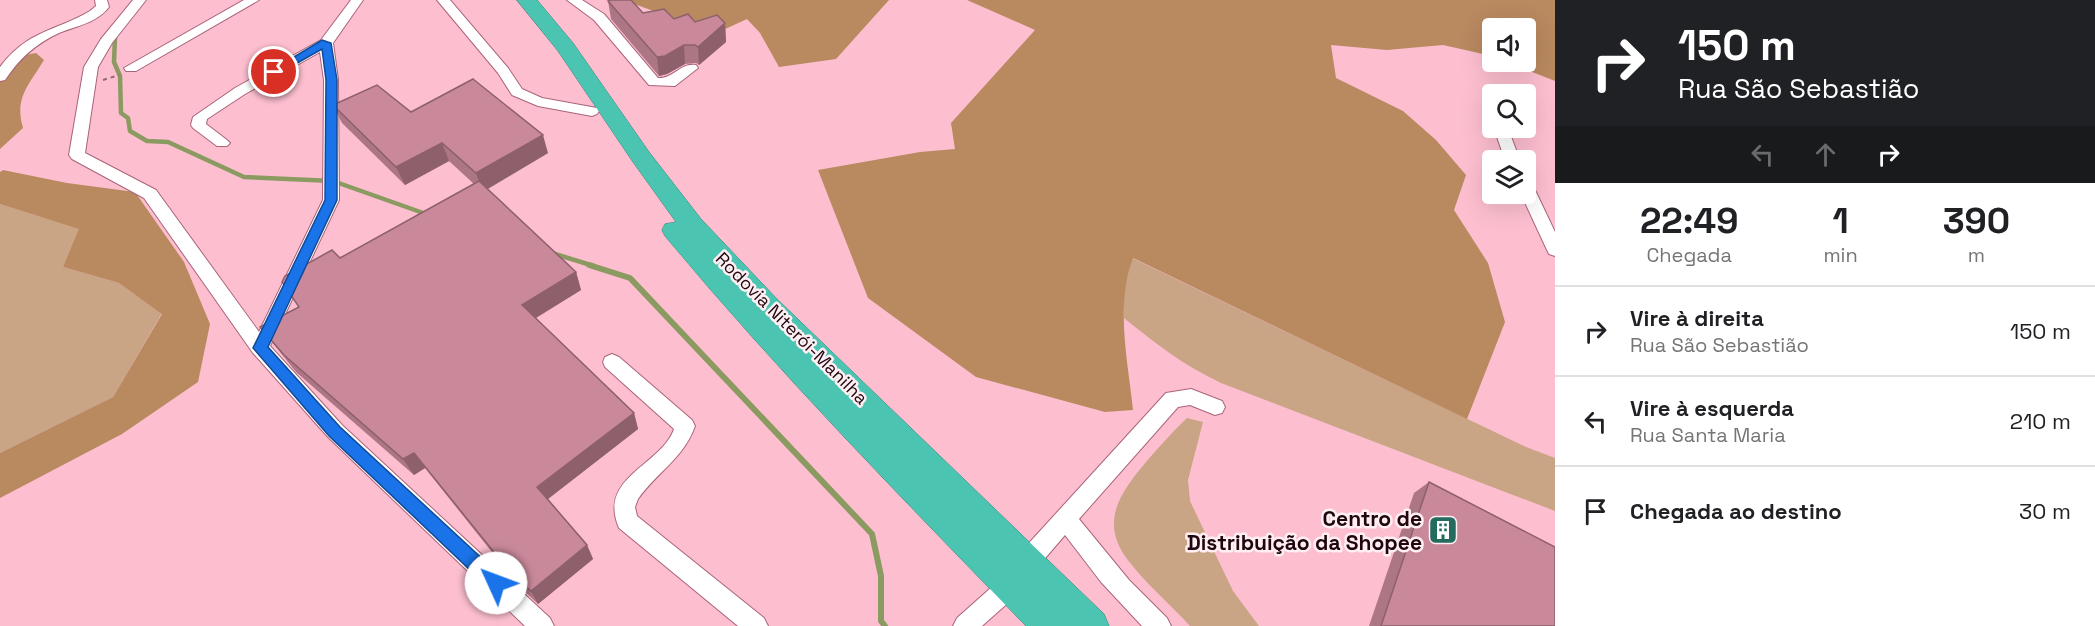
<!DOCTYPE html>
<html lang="pt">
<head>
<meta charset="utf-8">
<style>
	:root { --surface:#fff; --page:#f6f6f6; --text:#202124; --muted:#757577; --line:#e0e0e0 }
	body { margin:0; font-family:"Space Grotesk",sans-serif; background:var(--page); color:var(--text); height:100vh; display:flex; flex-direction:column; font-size:22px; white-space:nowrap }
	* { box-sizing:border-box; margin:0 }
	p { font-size:20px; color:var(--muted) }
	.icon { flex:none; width:33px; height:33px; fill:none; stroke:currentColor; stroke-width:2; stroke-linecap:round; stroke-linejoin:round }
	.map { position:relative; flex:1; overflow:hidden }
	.details { display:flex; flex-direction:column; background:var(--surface); width:540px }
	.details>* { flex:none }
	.banner { background:#202124; color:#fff; overflow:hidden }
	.tools { position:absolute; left:1482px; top:18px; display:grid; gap:12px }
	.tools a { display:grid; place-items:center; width:54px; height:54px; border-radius:6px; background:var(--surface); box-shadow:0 6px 24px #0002; font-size:30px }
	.pin { position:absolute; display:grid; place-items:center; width:51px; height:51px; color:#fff; margin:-26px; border:3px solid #fff; border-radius:50%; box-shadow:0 2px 6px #0007 }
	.me { position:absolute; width:66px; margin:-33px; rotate:313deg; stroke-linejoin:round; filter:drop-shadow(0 0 4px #0008) }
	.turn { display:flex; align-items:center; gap:21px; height:126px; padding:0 24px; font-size:27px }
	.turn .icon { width:78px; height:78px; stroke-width:2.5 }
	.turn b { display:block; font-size:42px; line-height:51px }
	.lanes { display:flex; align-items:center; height:57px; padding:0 24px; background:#0003; justify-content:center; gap:30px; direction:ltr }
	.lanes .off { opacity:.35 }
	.eta { display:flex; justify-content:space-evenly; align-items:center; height:102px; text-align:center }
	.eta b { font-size:36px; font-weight:700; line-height:42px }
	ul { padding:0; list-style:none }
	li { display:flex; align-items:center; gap:18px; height:90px; padding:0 24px; border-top:2px solid var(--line) }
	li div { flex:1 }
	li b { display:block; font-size:22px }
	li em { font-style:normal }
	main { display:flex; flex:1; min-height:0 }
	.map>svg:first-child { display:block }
	.green { fill:#c9a485 }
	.forest { fill:#b98960 }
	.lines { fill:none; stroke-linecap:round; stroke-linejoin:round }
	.stream-far1 { stroke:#8b9a61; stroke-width:4.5 }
	.stream { stroke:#8b9a61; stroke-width:6 }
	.minor-casing { stroke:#a96378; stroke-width:2 }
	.highway-casing { stroke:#3c8278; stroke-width:1 }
	.path { stroke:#946775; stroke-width:2; stroke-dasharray:4 4; stroke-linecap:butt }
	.minor { fill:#fff; fill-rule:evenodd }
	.highway { fill:#4bc4b1; fill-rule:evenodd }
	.wall { fill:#ad7685 }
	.shaded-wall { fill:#8d606c }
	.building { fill:#c9899b; stroke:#8d606c; stroke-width:1.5 }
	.route { fill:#1a73e8; stroke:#114b97; stroke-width:1.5 }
	.labels { text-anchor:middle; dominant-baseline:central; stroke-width:5; stroke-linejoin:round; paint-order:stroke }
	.street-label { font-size:18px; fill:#1f060f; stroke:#ffeff3 }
	.near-poi-label { font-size:21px; font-weight:bold; fill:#1f060f; stroke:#ffeff3; text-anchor:end }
</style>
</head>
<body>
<main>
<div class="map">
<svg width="1555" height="626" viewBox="0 0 1555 626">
	<rect width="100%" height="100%" fill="#fdbfd0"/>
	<path class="green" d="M0,204L80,229L63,267L119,283L162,313L113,397L0,453Z
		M1132,258L1526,447L1555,458V511L1221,383C1183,365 1156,344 1124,318V290Z
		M1187,418L1203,422L1188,480L1190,501L1233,591L1259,626H1190C1170,604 1145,583 1127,559C1099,521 1121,492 1146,462C1159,447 1172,432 1187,418Z"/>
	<path class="forest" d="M623,0H889L836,59L779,67L760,33L747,19L723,30L701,28Z
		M967,0H1555V81L1507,62H1526V28H1492V56L1443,45L1387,50L1331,45L1336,78L1403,111L1436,140L1466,175L1454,210L1488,263L1505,322L1467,419L1133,258C1115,306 1128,361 1133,410L1105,412L976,377L868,298L818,170L920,152L955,149L951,123L1035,30Z
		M36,53L44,60C29,85 14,98 23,128L0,149V72L25,55Z
		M3,170L67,183L135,192L184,262L210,324L198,382L122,434L0,498V453L113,397L162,314L119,283L63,267L79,229L0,204V172Z"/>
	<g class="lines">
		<path class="stream-far1" d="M115,37L114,62L120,76L121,113L128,118L130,131L147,141L168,142L244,177L333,181L426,214
			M552,253L594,266"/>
		<path class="stream" d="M589,265L630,278L872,534L881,576V621L885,626"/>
		<g class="minor-casing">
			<path id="minor" d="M95,0H107L109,7C97,23 76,26 59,33C35,44 19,59 5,80L0,81V67C28,30 54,32 90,11L96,6Z
				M133,0H146L112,43L98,67L85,153L156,190L259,332L323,200L324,80L320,52L245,94L207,119L206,124L227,140L230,143L227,146H217L193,128L191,125L193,117L235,88L321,40L351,0H363L333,43L338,80L339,200L270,346L342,425L550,618L554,626H525L328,437L253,353L144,198L72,159L69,155L84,67L101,39Z
				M244,0H259L136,71H126L124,68Z
				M437,0H450L508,68L522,89L542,98L597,108L599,111L597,114L592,116L538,106L512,95L498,73Z
				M567,0H582L604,14L658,78C673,79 681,62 696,65L698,68L675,86L649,85L594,20Z
				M1503,129L1510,134L1520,160H1505L1496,134Z
				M1526,183L1532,184L1534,188L1555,232V256L1549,254L1547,250L1521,194H1526Z
				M612,354L619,357L692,420L695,426C684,458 657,472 638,499L635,507L637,516L764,618L768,626H738L619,528C597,477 661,466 674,429L605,367L603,362L605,357Z
				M1191,389L1222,401L1225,407L1222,413L1215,415L1190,405L1178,407L1079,519L1129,580L1167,618L1171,626H1142L1101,582L1065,535L1035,570L1027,573L1019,570L1016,562L1019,554L1166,393Z
				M1010,575L1018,578L1021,586L1018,594L982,626H953L957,618L1002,578Z"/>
		</g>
		<g class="highway-casing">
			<path id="highway" d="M517,0H537L573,43L649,152L701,219L777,299L1104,614L1109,626H1026C903,499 778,372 665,236L662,230L665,224L676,222L633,162L558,51Z"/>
		</g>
		<path class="path" d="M103,80L119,75"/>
		<use href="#minor" class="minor"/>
		<use href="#highway" class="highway"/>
	</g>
	<path class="wall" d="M608,1L643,13L674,19L725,23L726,42L699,65L696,63L685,64L667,74L659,76L611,19Z
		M333,105L411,112L548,153L488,189L576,272L581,290L536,318L634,413L638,429L548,499L587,545L593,559L538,604L519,586L425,468L414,475L296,372L260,327L299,307L340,258L474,184L449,161L405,185L342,123Z
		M1429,482L1555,626H1369L1414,493Z"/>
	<path class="shaded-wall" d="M725,23L726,42L699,65L698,47Z
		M684,45L685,64L667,74L659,76L657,57Z
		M543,135L548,153L482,192L476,173Z
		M442,143L449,161L405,185L396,167Z
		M576,272L581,290L529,322L522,305Z
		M634,413L638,429L544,502L537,487Z
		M414,453L425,468L414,475L403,459Z
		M587,545L593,559L538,604L531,591Z"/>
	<path class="building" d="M611,0H631L643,13L664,9L674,19L688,14L695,22L717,15L725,23L698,47L695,45H684L665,56L657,57L608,1Z
		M473,79L543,135L476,173L442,143L396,167L333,105L377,85L411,112Z
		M479,181L576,272L522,305L634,413L537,487L587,545L531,591L510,572L414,453L403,459L284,355L260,327L299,307L282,282L285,276L332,250L340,258Z
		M1429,482L1555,547V626H1381Z"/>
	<path class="route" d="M322,40L331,43L337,80V200L268,347L340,427L502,577L504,583L502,589L496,591L490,589L329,436L253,348L325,200L326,80L322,49L278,74L269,72Z"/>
	<defs>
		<g id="building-square" transform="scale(1.5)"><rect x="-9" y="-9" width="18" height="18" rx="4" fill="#236a5f" stroke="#ffeff3"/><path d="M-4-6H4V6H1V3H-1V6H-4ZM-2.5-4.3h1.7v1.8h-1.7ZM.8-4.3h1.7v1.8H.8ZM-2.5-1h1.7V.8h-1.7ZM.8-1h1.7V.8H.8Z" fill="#fff"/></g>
	</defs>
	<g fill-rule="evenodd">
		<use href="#building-square" x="1443" y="530"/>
	</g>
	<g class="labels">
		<g class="street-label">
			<text transform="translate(792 328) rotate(45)">Rodovia Niterói-Manilha</text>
		</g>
		<g class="near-poi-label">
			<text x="1422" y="518">Centro de<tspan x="1422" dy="24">Distribuição da Shopee</tspan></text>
		</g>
	</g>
</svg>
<div class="tools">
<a><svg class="icon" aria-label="sound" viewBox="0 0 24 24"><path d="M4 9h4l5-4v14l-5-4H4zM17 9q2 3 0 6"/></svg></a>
<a><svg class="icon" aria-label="search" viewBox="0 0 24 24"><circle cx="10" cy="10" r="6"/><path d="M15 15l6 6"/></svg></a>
<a><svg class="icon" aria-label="layers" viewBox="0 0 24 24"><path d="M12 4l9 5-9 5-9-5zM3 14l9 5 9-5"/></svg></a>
</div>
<div class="pin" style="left:274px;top:72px;background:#d93025"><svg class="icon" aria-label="arrive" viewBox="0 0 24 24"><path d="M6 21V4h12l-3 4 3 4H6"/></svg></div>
<svg class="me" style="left:496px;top:583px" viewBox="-20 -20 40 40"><circle r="19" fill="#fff"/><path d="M0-13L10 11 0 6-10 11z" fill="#1a73e8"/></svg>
</div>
<section class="details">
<div class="banner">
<div class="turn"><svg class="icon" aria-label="right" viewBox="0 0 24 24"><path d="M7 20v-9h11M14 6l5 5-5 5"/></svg><div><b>150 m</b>Rua São Sebastião</div></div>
<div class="lanes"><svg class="icon off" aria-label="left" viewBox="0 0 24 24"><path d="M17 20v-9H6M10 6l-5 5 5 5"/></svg><svg class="icon off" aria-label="ahead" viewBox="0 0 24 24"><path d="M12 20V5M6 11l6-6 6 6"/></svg><svg class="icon" aria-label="right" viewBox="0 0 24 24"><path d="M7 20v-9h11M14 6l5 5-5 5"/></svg></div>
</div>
<div class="eta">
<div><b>22:49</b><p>Chegada</p></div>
<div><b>1</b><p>min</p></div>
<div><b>390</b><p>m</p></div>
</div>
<ul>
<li><svg class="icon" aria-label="right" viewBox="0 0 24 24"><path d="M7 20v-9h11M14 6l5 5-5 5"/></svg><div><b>Vire à direita</b><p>Rua São Sebastião</p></div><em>150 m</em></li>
<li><svg class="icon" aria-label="left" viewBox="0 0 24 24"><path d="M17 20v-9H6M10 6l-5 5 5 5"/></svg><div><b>Vire à esquerda</b><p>Rua Santa Maria</p></div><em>210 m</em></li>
<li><svg class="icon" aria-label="arrive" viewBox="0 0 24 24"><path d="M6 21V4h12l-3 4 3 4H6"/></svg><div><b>Chegada ao destino</b></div><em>30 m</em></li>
</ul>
</section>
</main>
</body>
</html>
